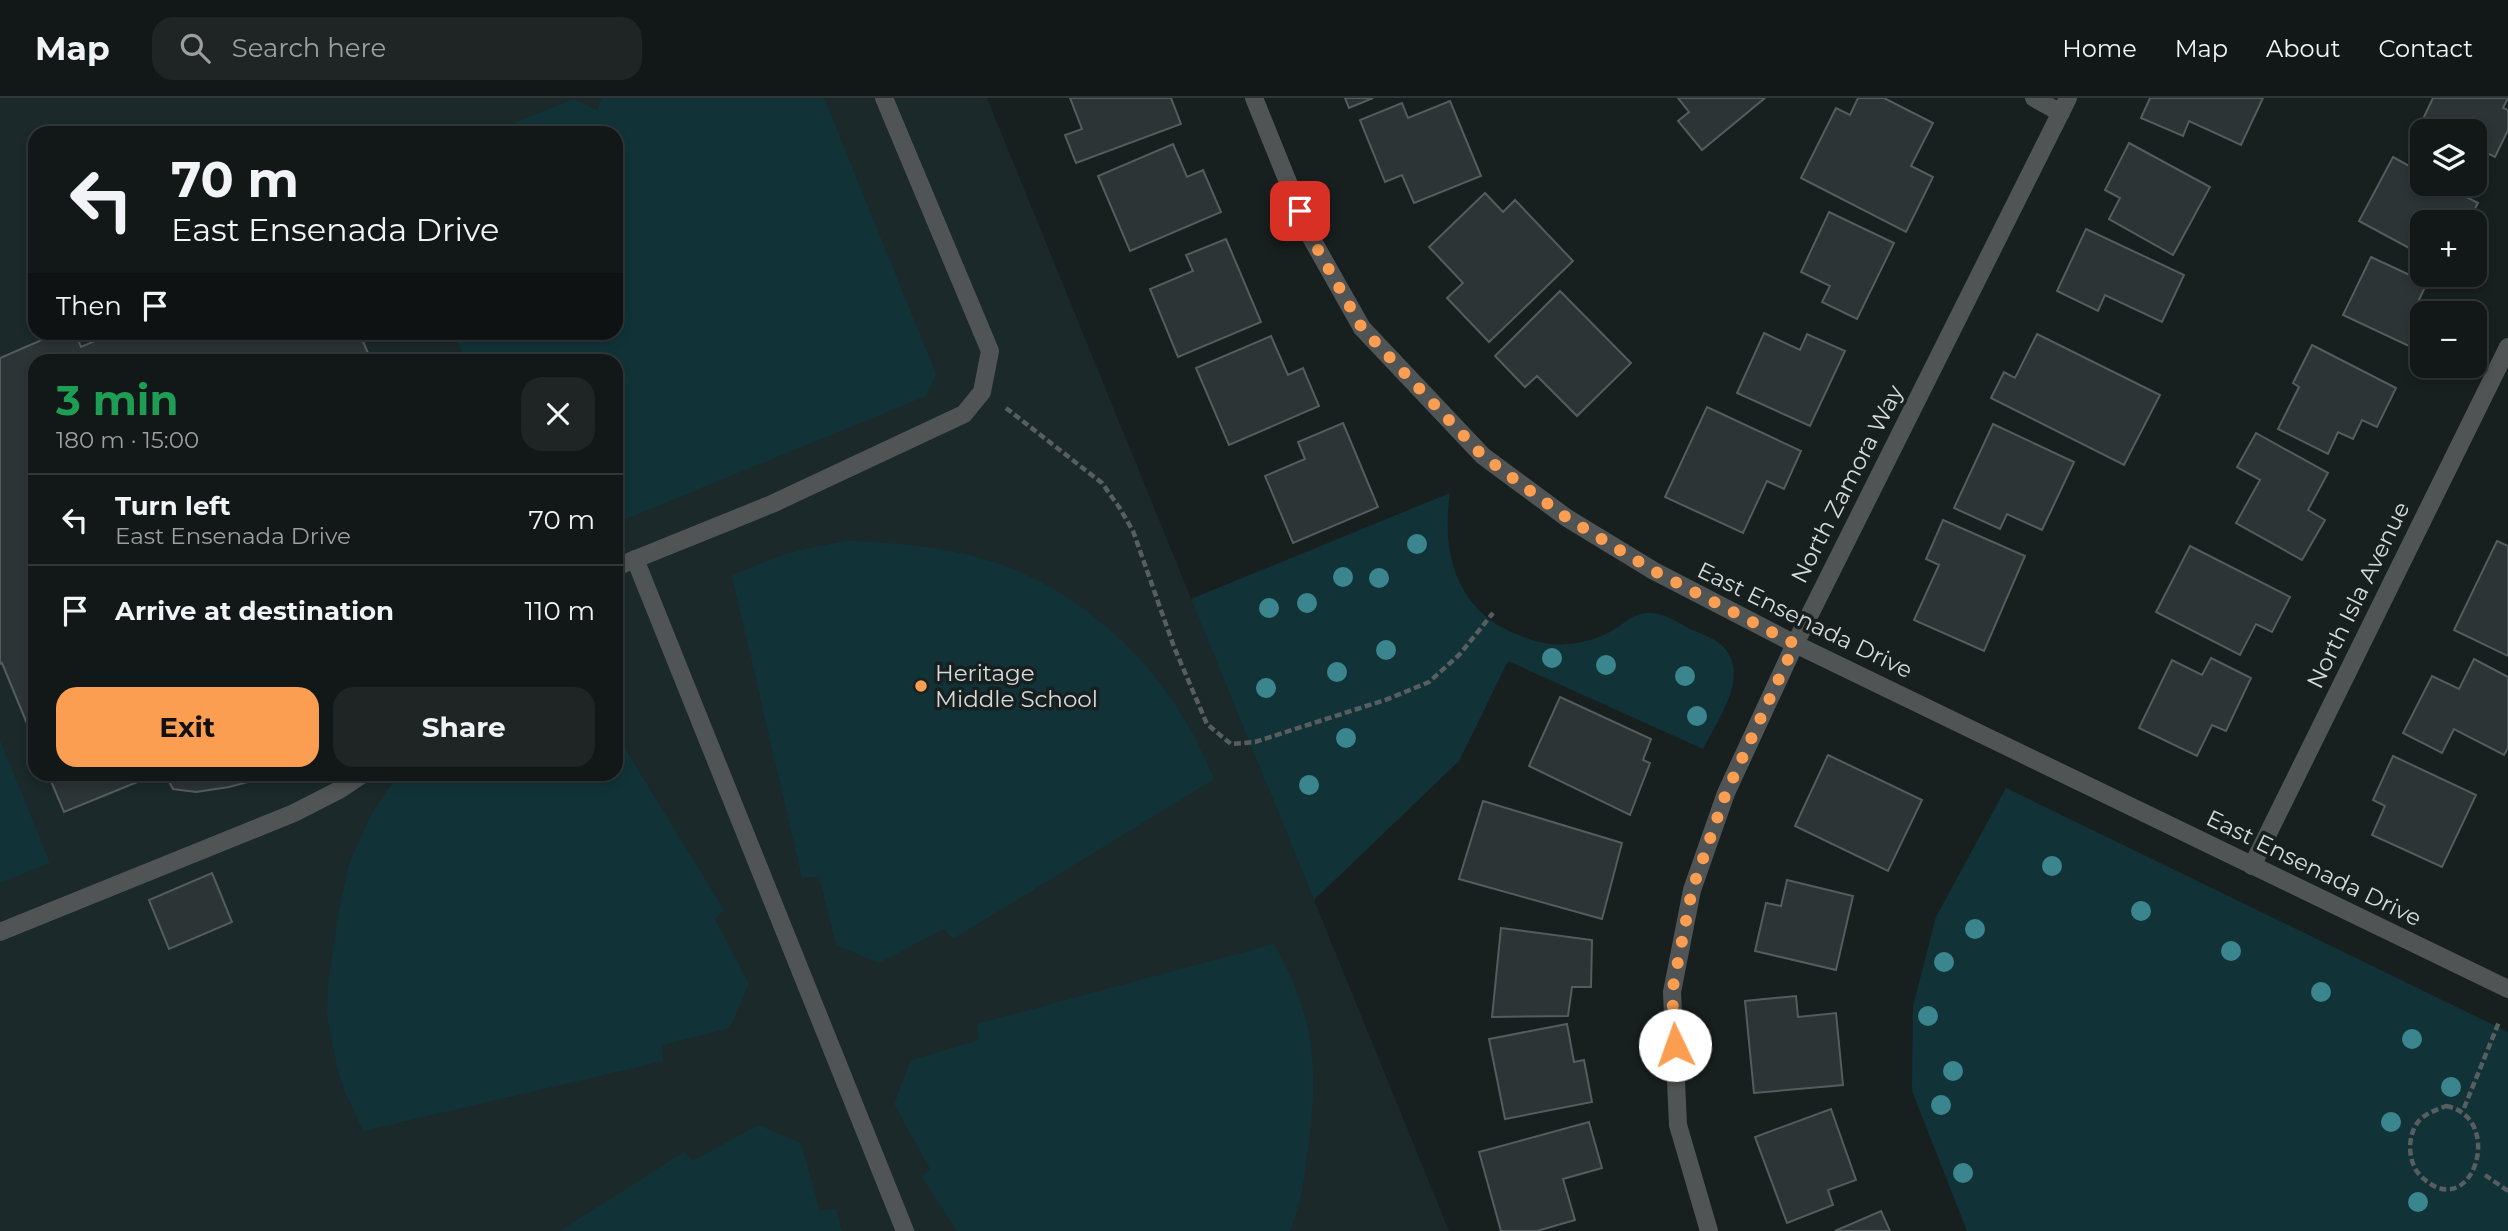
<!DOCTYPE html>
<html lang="en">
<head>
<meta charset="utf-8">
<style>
	:root { --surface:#121717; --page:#1f2424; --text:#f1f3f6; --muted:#9c9fa1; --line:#313636; --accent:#fb9e51 }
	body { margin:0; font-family:Montserrat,sans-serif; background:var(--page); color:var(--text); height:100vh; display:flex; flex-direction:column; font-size:26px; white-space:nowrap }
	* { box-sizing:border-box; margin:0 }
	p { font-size:23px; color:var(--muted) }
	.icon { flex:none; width:38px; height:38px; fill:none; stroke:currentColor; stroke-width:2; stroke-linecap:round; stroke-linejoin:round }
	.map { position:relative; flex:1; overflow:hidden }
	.drawer { position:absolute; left:28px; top:256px; width:595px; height:427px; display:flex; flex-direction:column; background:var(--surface); border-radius:21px; box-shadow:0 4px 10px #0003,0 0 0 2px var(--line) }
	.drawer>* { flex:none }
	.banner { position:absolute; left:28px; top:28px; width:595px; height:214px; border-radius:21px; box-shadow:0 4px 10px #0003,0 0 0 2px var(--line); background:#121717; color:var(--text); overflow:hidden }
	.controls { position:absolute; left:2410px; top:21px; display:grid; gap:14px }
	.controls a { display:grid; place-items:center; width:77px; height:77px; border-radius:14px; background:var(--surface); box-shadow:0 4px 10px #0003,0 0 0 2px var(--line); font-size:35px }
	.pin { position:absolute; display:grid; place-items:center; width:60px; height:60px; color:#fff; margin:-30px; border-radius:14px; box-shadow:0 4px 10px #0006 }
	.me { position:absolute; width:77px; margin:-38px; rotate:357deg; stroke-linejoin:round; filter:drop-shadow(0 0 5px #0008) }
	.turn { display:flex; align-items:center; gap:24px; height:147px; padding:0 28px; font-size:32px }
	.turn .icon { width:91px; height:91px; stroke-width:2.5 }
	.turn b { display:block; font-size:49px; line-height:60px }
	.then { display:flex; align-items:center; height:66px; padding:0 28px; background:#0003; gap:14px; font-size:26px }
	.round { display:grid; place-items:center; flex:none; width:74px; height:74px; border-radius:21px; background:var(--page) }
	.headline { display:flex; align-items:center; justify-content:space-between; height:119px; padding:0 28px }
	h1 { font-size:42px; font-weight:700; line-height:52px; color:#1e9e55 }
	.cta { display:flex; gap:14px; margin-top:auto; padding:14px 28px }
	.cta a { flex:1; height:80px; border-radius:21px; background:var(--accent); color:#111; font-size:28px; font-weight:700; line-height:80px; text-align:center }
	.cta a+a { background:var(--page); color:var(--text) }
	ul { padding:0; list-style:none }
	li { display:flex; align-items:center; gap:21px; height:91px; padding:0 28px; border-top:2px solid var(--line) }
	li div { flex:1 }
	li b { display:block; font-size:26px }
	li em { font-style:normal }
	header { display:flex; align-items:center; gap:42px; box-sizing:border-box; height:98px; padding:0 35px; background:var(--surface); border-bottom:2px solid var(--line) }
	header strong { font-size:33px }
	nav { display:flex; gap:38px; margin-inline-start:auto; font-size:24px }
	.search { width:490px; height:63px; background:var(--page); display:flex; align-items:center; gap:18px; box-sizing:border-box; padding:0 24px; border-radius:21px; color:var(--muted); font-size:26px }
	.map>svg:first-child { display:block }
	.built { fill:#1b292b; fill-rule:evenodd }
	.green { fill:#113338 }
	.building { fill:#2d3435; stroke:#555c5d; stroke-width:2 }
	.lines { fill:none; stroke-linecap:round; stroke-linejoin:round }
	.path { stroke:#585e5f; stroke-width:4.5; stroke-dasharray:7 3.5; stroke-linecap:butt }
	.service { stroke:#515454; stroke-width:18 }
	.minor { stroke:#515454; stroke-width:18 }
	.tree { fill:#3b858f }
	.route { stroke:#fb9e51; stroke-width:12; stroke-dasharray:0 21.6 }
	.poi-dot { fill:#fb9e51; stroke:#181f1f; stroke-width:2.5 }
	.labels { text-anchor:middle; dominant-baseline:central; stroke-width:7; stroke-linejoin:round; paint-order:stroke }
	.street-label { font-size:23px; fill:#d6dadb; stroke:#181f1f }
	.poi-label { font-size:23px; fill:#d6dadb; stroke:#181f1f; text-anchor:start }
</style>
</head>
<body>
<header>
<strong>Map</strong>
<div class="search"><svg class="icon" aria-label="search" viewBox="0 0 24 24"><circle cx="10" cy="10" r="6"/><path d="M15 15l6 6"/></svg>Search here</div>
<nav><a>Home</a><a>Map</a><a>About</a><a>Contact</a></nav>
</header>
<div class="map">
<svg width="2508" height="1133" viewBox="0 0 2508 1133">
	<rect width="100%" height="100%" fill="#181f1f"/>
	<path class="built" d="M0,0H987L1449,1133H0ZM35,35H616V234H35ZM35,262H616V676H35Z"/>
	<path class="green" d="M602,0H824L936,276L926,298L616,425V262H465L454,235L616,234V35H490L573,1L597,12Z
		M1450,395C1441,453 1456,513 1516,536C1533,543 1549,548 1568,546C1584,545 1604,539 1618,529C1627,523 1634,516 1646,515C1661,513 1677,524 1690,531C1699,535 1711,539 1719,545C1754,573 1718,621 1703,651L1508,563L1459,663L1314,802L1191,501Z
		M848,443C891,444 951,450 991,463C1067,487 1138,546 1180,614C1194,635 1204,658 1214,681L953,841L944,831L879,865L836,847L819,778L802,780L732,478C770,459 806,449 848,443Z
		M616,636L724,812L715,821L749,886L730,930L662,947L663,963L363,1033L345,994L337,969L327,917L328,887L339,812L350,763L372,715L398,676H616Z
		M0,642L50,765L0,785Z
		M2006,690L2508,934V1133H1967L1912,993L1913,908L1936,819Z
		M1274,846C1313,915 1319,966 1309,1043C1305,1074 1302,1104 1290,1133H957L922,1079L930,1071L894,1006L911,962L979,942L977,926Z
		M758,1027L801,1045L820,1113L836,1111L842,1133H560L684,1054L692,1063Z"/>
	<path class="building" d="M1070,0H1171L1181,26L1076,65L1065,37L1082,31Z
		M1345,0H1373L1349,10Z
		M1678,0H1765L1702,52L1678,23L1689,14Z
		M1858,0H1884L1933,25L1911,68L1933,79L1906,134L1801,80L1836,10L1850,17Z
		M2150,0H2263L2241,47L2189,23L2183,38L2141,20Z
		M2433,0H2508L2503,10L2508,12V32L2495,59L2474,49V33H2442L2422,23Z
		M1450,3L1481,78L1414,105L1402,77L1385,84L1360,22L1402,5L1408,20Z
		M2129,45L2210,89L2173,157L2109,121L2120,100L2105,92Z
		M1173,46L1187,79L1203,72L1221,114L1130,153L1098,78Z
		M2393,59L2422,75V86H2442L2478,105L2468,124H2422V157L2359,123Z
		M1485,95L1503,114L1515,102L1573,163L1489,244L1447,200L1463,185L1429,149Z
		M1829,114L1894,145L1857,221L1822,204L1830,188L1801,174Z
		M2086,131L2184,177L2162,224L2105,197L2098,213L2057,193Z
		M1226,141L1261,224L1178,259L1150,191L1193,173L1186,157Z
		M2371,159L2427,185L2416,208L2428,213L2427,215H2422V226L2411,249L2343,217Z
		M1560,193L1631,265L1577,318L1537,278L1525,289L1495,258Z
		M60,234H75L81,249L116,234H359L371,262H35V645L2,565L0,566V260Z
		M1764,235L1800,252L1807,236L1845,253L1810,328L1737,295Z
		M2037,236L2160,297L2124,367L1991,300L2004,274L2015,280Z
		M1271,238L1288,277L1303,270L1319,308L1229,347L1196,270Z
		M2312,247L2396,290L2377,329L2362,322L2353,341L2338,334L2328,356L2278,331L2299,289L2293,285Z
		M1707,309L1801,353L1784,391L1767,383L1743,435L1665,399Z
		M1343,325L1378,409L1293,445L1265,378L1305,361L1298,344Z
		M1993,326L2074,364L2042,432L2007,416L2000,431L1954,410Z
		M2256,335L2328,375L2308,412L2325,422L2302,462L2236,425L2260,382L2237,369Z
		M1943,422L2025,458L1984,553L1914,522L1939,467L1926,461Z
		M2497,443L2508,448V558L2454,532Z
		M2190,448L2290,499L2272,534L2256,526L2240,557L2156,514Z
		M2211,560L2251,580L2226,633L2212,627L2197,658L2139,630L2172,562L2202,577Z
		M2474,561L2508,579V650L2504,657L2454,631L2442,655L2403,635L2432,578L2459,591Z
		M1560,599L1651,641L1643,662L1650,665L1630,717L1529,668Z
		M1828,657L1922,702L1888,773L1795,728Z
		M2393,658L2476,697L2442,769L2372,737L2385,708L2373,702Z
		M48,676H157L64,714Z
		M165,676H277L229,689L196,694L173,691Z
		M1483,703L1622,745L1602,821L1459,781Z
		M212,775L232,824L169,851L149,802Z
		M1787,782L1853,798L1836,872L1755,853L1766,805L1781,808Z
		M1501,830L1592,842L1591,889H1572L1568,918L1492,919Z
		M1796,898L1798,919L1836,915L1843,987L1754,995L1745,903Z
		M1567,926L1574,964L1584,962L1592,1004L1505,1021L1489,941Z
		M1831,1011L1856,1082L1828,1092L1833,1107L1787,1125L1755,1039Z
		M1589,1024L1602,1070L1563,1081L1575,1122L1537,1133H1501L1479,1054Z
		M1881,1113L1890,1133H1835Z"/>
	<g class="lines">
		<path class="path" d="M1006,310L1102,385L1119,409L1133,433L1174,549L1207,626L1231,646L1255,644L1388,601L1429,584L1460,556L1493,515
			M2446,1008C2508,1020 2470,1133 2418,1075C2408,1062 2407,1038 2418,1024C2424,1016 2436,1012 2446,1008Z
			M2464,1010L2499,924
			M2485,1077L2508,1093"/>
		<path class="service" d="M635,461L905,1133"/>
		<path class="minor" d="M1254,0L1309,136L1362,230L1483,358L1567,420L1654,473L1795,546L2508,891
			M2034,0L2061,15
			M616,469L772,406L964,316L982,294L990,253L884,0
			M2252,768L2508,249
			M0,834L294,715L339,692L363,676
			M1709,1133L1678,1027L1672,894L1692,792L1726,695L1795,546L2068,0"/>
	</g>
	<g class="tree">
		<circle cx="1417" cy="446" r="10"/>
		<circle cx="1343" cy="479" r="10"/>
		<circle cx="1379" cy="480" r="10"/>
		<circle cx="1307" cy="505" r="10"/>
		<circle cx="1269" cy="510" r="10"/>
		<circle cx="1386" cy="552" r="10"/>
		<circle cx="1552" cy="560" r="10"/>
		<circle cx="1606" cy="567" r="10"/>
		<circle cx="1337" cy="574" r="10"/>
		<circle cx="1685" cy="578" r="10"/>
		<circle cx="1266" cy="590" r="10"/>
		<circle cx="1697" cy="618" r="10"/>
		<circle cx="1346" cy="640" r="10"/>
		<circle cx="1309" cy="687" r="10"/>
		<circle cx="2052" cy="768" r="10"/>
		<circle cx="2141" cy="813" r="10"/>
		<circle cx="1975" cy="831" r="10"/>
		<circle cx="2231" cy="853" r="10"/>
		<circle cx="1944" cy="864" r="10"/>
		<circle cx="2321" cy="894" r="10"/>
		<circle cx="1928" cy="918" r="10"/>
		<circle cx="2412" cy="941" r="10"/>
		<circle cx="1953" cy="973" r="10"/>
		<circle cx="2451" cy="989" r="10"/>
		<circle cx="1941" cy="1007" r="10"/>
		<circle cx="2391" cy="1024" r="10"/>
		<circle cx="1963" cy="1075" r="10"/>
		<circle cx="2418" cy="1104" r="10"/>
	</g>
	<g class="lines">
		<path class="route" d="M1300,113L1309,136L1362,230L1483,358L1567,420L1654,473L1795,546L1726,695L1692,792L1672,894L1675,947"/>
	</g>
	<circle class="poi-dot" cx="921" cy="588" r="7"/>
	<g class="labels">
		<g class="street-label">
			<text transform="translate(1847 386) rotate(-63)">North Zamora Way</text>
			<text transform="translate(2358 497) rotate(-64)">North Isla Avenue</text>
			<text transform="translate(1805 522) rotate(26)">East Ensenada Drive</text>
			<text transform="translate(2314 770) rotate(26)">East Ensenada Drive</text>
		</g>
		<g class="poi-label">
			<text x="935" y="575">Heritage<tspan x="935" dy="26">Middle School</tspan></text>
		</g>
	</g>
</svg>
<div class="controls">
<a><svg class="icon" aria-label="layers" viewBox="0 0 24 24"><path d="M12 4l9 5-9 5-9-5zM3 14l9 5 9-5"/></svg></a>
<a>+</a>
<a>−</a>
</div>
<div class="pin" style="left:1300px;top:113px;background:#d93025"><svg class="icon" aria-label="arrive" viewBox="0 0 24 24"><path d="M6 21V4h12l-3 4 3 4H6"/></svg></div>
<svg class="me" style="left:1675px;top:947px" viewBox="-20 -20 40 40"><circle r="19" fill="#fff"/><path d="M0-13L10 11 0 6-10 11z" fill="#fb9e51"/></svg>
<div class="banner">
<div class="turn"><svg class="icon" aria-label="left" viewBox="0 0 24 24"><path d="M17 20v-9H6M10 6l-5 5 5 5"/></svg><div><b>70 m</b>East Ensenada Drive</div></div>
<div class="then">Then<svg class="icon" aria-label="arrive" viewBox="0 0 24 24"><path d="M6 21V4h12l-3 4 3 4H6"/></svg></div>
</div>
<section class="drawer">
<div class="headline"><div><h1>3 min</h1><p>180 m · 15:00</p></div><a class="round"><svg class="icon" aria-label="close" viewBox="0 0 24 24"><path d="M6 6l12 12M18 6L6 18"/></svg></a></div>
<ul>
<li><svg class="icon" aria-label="left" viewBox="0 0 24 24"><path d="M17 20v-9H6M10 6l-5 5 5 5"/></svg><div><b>Turn left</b><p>East Ensenada Drive</p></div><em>70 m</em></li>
<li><svg class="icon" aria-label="arrive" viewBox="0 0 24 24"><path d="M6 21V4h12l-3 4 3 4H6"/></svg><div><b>Arrive at destination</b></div><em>110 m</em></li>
</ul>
<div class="cta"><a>Exit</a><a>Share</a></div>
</section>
</div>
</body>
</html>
